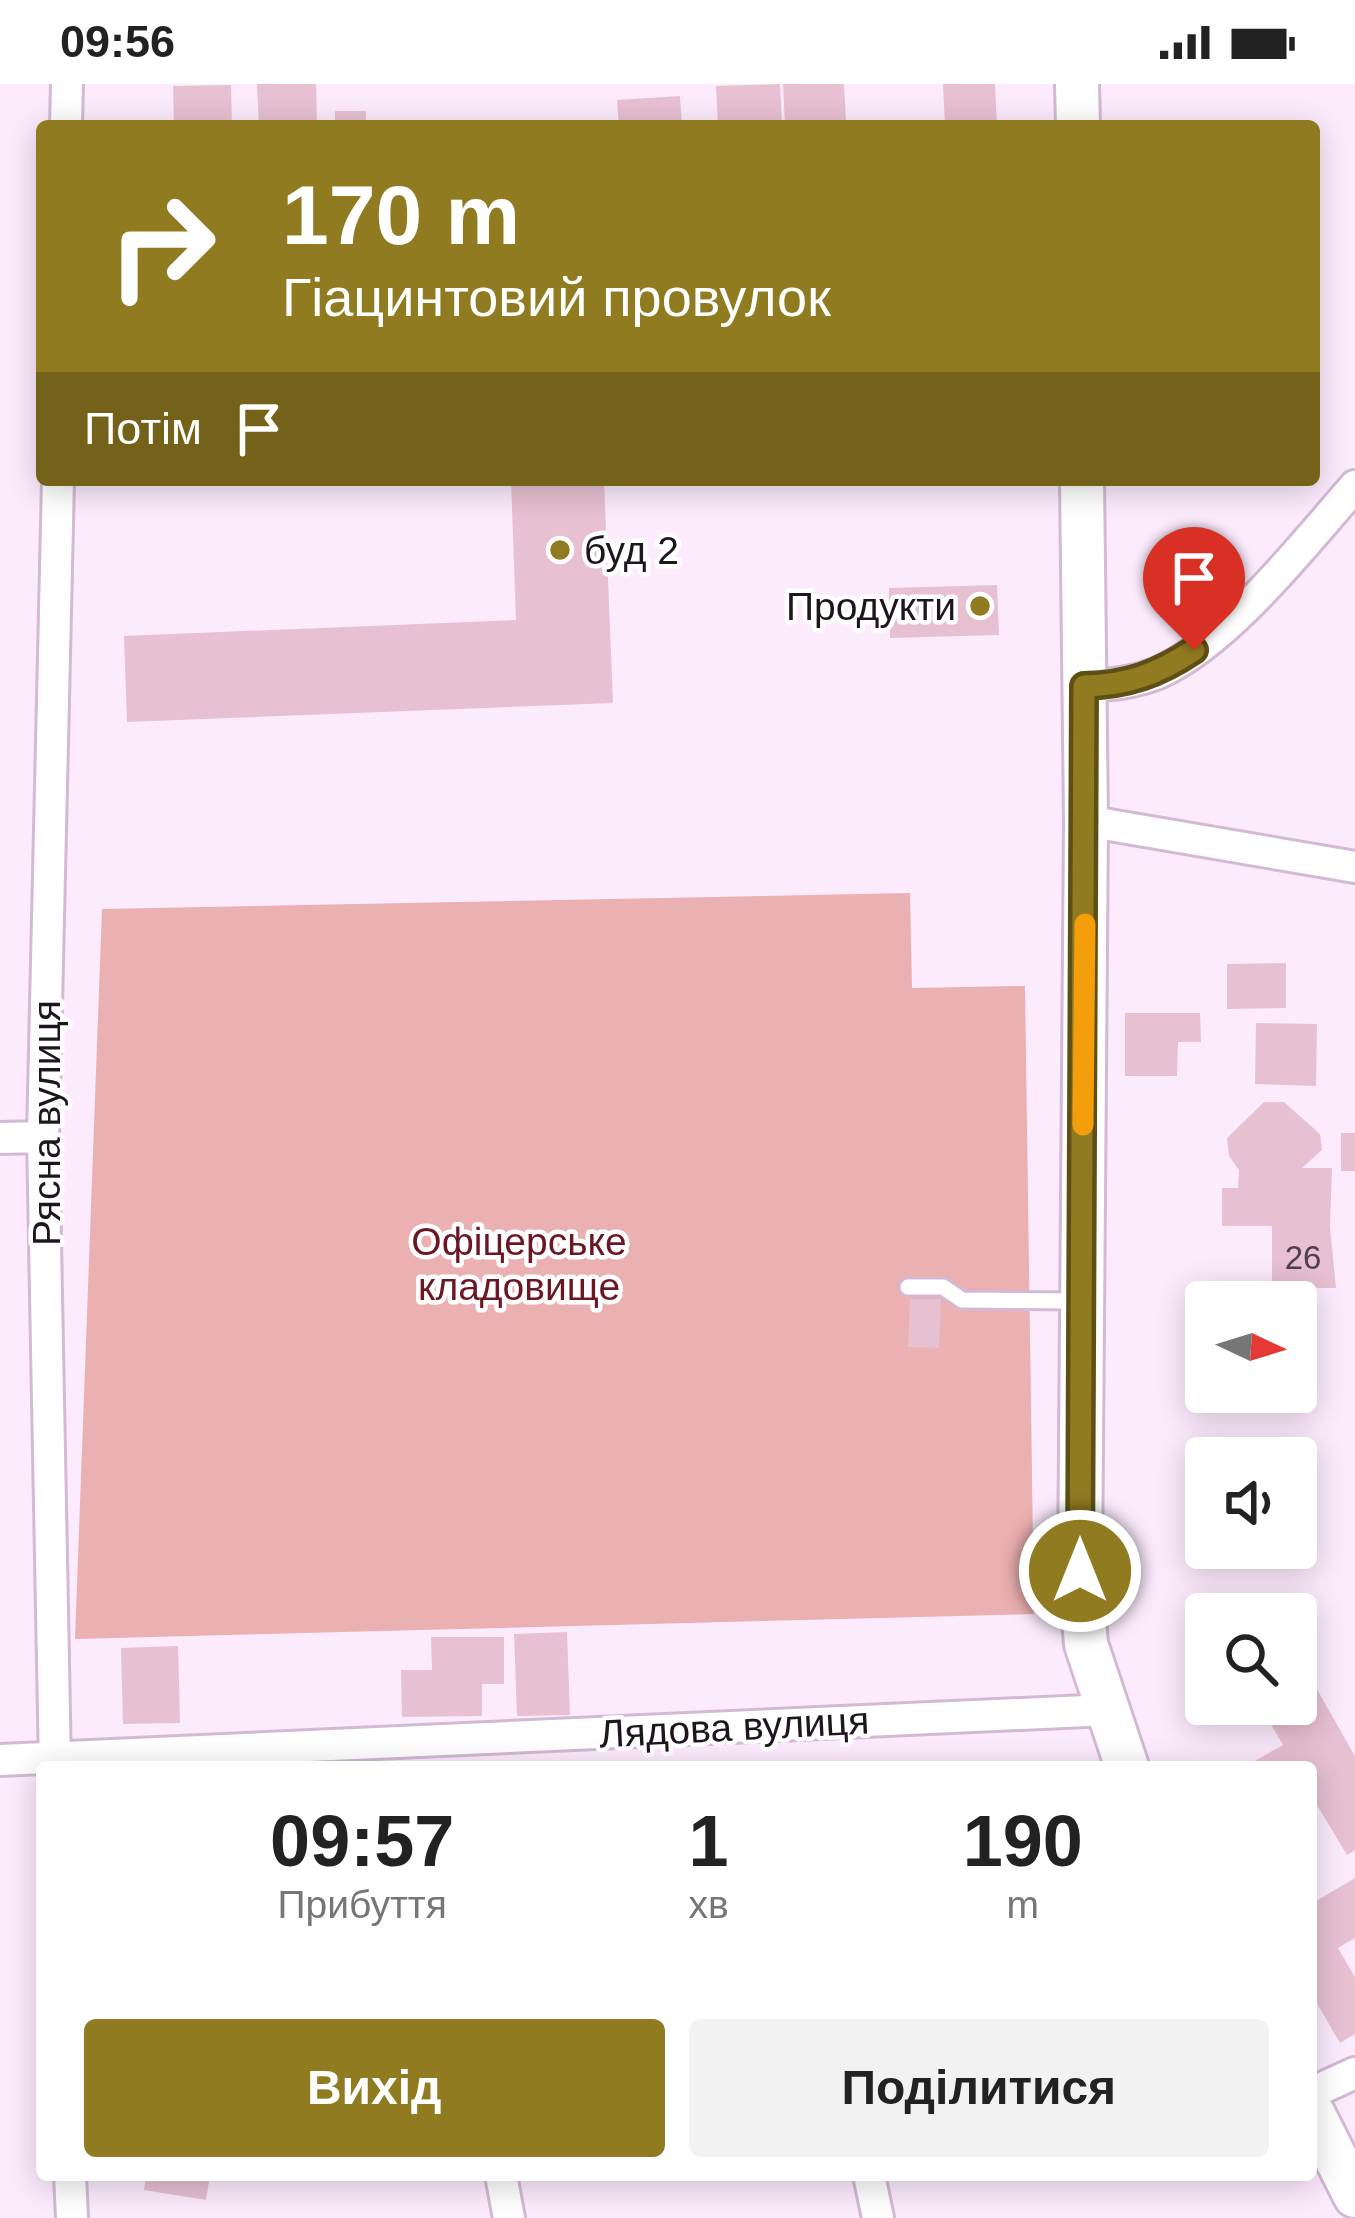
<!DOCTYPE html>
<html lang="uk">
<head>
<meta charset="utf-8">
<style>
	:root { --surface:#fff; --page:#f2f2f2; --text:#222; --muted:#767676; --accent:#917b21 }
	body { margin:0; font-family:Arial,sans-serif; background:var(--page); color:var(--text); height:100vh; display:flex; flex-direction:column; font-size:45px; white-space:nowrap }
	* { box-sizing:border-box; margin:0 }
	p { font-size:39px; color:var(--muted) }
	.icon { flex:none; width:66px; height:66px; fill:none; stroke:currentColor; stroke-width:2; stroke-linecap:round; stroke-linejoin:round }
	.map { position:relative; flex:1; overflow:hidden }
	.drawer { position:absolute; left:36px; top:1677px; width:1281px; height:420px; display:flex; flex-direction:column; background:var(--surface); border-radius:12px; box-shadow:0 6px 30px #0003 }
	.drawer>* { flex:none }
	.hud { position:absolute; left:36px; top:36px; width:1284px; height:366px; border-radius:12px; box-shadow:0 6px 30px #0003; background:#917b21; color:#fff; overflow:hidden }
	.needle { width:78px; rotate:94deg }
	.controls { position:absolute; left:1185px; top:1197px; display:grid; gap:24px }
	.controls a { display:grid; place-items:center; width:132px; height:132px; border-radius:12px; background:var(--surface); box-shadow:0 6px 30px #0003; font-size:60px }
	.pin { position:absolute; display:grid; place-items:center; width:102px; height:102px; color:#fff; margin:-123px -51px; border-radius:50% 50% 50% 0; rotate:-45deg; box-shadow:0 0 12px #0007 }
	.pin .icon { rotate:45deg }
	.me { position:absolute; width:132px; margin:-66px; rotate:0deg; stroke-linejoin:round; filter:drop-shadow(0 0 9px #0008) }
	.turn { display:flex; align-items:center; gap:42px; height:252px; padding:0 48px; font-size:54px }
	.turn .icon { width:156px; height:156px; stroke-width:2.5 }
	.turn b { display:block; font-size:84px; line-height:102px }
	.then { display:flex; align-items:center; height:114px; padding:0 48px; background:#0003; gap:24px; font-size:45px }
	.eta { display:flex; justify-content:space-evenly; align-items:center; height:204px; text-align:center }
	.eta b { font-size:72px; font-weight:600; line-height:84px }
	.primary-button { display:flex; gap:24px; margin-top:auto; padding:24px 48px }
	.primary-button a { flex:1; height:138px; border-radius:12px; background:var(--accent); color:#fff; font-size:48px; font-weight:600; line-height:138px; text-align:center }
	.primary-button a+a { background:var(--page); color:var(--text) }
	.status { display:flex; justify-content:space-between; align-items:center; height:84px; padding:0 60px; background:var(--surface); direction:ltr }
	.status svg { height:33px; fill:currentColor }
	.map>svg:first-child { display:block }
	.green { fill:#ebb0b1 }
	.building { fill:#e7c0d1 }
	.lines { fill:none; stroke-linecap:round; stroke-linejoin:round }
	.service-casing { stroke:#d4b9d5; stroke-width:21 }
	.minor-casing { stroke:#d4b9d5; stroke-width:36 }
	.secondary-casing { stroke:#d4b9d5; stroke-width:48 }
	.service { stroke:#fff; stroke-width:15 }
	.minor { stroke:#fff; stroke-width:30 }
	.secondary { stroke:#fff; stroke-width:42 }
	.route-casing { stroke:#5e5015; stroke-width:30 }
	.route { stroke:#917b21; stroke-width:21 }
	.slow { stroke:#f59e0b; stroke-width:21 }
	.poi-dot { fill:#917b21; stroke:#fff; stroke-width:4.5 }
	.labels { text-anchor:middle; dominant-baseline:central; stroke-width:9; stroke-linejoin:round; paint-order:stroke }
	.number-label { font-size:33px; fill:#51404c }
	.poi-label { font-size:39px; fill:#1f151f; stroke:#fff; text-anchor:start }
	.street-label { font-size:39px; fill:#1f151f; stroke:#fff }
	.park-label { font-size:39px; fill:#6c1624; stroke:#fff }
</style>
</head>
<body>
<div class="status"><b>09:56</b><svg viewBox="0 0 49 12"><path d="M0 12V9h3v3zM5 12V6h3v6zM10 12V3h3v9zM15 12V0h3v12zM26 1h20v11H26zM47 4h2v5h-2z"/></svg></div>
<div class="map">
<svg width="1355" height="2134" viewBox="0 0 1355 2134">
	<rect width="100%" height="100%" fill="#fcebfd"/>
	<path class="green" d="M910,809L912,904L1025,902L1034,1530L75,1555L102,825Z"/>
	<path class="building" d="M257,0H316L317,39L259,42Z
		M780,0L782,41L718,42L716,2Z
		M783,0H844L846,38L785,41Z
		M943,0H995L997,42H945Z
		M231,1L232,41L174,42L173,2Z
		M680,12L682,42H619L617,16Z
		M335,27H366V42H335Z
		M511,396H604L613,619L127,638L124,552L516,536Z
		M997,501L999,551L890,554L889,504Z
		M1286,879V924L1227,925V880Z
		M1125,929H1200L1201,958H1178L1177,992H1125Z
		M1256,939L1317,940L1316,1002L1255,1000Z
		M1264,1018H1284L1320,1050L1322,1066L1302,1084H1332L1330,1143L1336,1204H1272V1142H1222V1104H1238L1239,1086L1229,1072L1227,1054Z
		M1341,1049H1355V1087H1341Z
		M910,1215H941L939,1264L908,1263Z
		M567,1548L570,1631L517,1632L514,1550Z
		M431,1553H504V1600H482V1632L402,1633L401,1586H432Z
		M178,1562L180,1639L123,1640L121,1564Z
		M1303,1581L1355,1672V1766L1347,1771L1314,1716L1311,1718V1683H1244L1283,1661L1259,1620H1296V1585Z
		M1355,1794V1854L1338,1864L1355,1893V1950L1340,1959L1311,1909V1820Z
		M146,2091H210L206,2116L144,2106Z"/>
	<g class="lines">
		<g class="service-casing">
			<path id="service" d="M908,1203H943L962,1216L1081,1217"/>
		</g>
		<g class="minor-casing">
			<path id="minor" d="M66,42L67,0
				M1084,602C1110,601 1133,599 1158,589C1227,559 1305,459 1355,402
				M1086,737L1355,783
				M0,1054L43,1053
				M0,1676L1108,1626
				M55,1683L43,1053L58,396
				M1311,2009L1355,1989
				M70,2091L72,2134
				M501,2091L509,2134
				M869,2091L878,2134"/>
		</g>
		<g class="secondary-casing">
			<path id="secondary" d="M1077,0L1078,42
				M1082,396L1086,737L1080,1487L1086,1560L1127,1683
				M1311,2025L1355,2112"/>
		</g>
		<use href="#service" class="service"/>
		<use href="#minor" class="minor"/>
		<use href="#secondary" class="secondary"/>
	</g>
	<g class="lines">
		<g class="route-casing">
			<path id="route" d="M1080,1487L1084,602C1128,601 1158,590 1194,566"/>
		</g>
		<use href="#route" class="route"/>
		<path class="slow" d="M1083,1041L1085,840"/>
	</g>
	<g class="poi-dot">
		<circle cx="560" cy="466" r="12"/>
		<circle cx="980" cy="522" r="12"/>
	</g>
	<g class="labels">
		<g class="number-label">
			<text x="1303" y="1173">26</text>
		</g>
		<g class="poi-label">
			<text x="584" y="466">буд 2</text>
			<text x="956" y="522" text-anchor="end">Продукти</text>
		</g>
		<g class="street-label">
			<text transform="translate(46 1039) rotate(-90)">Рясна вулиця</text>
			<text transform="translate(734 1643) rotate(-3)">Лядова вулиця</text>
		</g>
		<g class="park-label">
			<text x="519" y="1157">Офіцерське<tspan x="519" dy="45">кладовище</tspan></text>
		</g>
	</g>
</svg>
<div class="controls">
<a><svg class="needle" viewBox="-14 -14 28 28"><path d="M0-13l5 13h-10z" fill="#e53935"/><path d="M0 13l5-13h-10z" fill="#767676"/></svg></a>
<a><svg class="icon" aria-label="sound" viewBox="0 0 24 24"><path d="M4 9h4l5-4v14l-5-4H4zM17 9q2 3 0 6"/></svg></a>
<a><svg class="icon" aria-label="search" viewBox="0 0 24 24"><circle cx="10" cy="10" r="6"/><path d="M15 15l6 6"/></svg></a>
</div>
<div class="pin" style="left:1194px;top:566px;background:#d93025"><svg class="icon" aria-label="arrive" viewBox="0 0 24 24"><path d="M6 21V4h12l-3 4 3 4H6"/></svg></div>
<svg class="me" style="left:1080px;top:1487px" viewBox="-20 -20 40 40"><circle r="17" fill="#917b21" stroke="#fff" stroke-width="3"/><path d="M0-11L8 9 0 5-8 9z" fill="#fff"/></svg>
<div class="hud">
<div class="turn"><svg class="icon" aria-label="right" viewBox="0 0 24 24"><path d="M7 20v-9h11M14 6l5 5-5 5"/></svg><div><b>170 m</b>Гіацинтовий провулок</div></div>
<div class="then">Потім<svg class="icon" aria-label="arrive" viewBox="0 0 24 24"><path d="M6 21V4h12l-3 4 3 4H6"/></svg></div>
</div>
<section class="drawer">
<div class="eta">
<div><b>09:57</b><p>Прибуття</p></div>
<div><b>1</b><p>хв</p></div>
<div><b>190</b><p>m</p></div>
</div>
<div class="primary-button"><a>Вихід</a><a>Поділитися</a></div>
</section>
</div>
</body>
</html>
